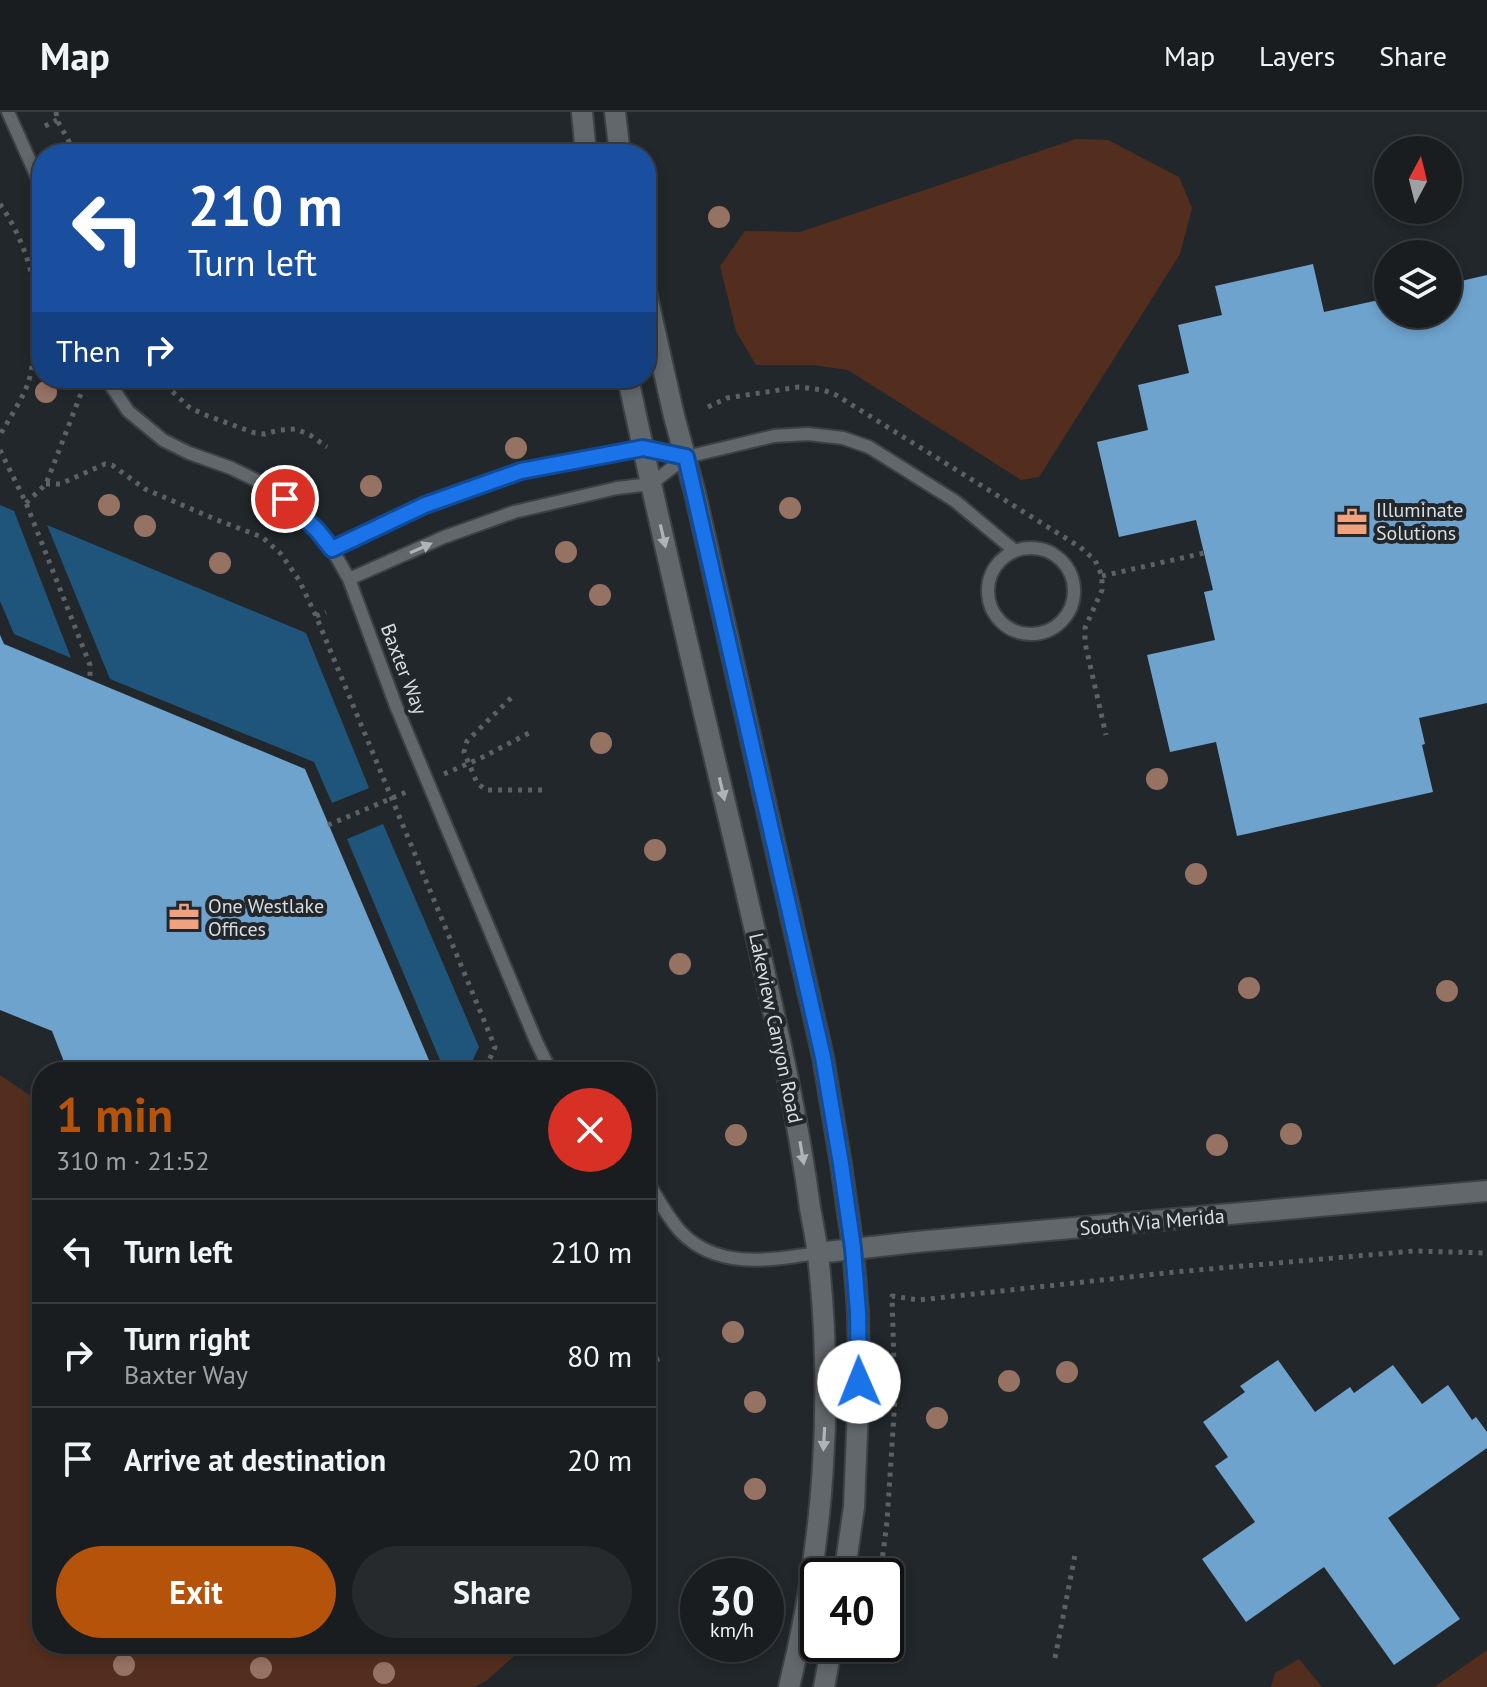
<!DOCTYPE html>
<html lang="en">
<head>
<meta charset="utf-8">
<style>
	:root { --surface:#1a1d20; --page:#272a2d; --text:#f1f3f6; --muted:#9fa2a5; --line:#383b3e; --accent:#b45309 }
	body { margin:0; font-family:"PT Sans",sans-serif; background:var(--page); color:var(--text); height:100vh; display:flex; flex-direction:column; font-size:30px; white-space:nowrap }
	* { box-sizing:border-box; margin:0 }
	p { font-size:26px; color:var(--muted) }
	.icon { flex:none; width:44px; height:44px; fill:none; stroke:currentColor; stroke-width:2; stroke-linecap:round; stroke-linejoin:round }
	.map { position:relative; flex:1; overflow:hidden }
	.drawer { position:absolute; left:32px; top:950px; width:624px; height:592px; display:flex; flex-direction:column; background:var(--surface); border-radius:32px; box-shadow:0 4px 12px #0003,0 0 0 2px var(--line) }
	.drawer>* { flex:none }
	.top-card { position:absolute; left:32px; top:32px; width:624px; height:244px; border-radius:32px; box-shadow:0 4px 12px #0003,0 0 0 2px var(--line); background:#1a4fa0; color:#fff; overflow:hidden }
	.needle { width:52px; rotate:7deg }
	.fabs { position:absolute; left:1374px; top:24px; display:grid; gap:16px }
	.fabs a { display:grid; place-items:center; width:88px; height:88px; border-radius:50%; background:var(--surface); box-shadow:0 4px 12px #0003,0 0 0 2px var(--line); font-size:40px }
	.speed { position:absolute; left:680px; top:1446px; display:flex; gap:16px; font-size:40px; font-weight:700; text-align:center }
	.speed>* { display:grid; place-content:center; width:104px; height:104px; border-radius:50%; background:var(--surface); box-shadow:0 4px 12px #0003,0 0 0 2px var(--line); line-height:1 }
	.speed small { font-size:20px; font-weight:400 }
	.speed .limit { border:4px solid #111; border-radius:12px; background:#fff; color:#111 }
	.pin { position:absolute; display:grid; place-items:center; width:68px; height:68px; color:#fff; margin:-34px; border:4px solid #fff; border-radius:50%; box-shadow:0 2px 8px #0007 }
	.me { position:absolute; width:88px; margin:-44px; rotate:359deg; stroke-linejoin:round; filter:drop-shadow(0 0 6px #0008) }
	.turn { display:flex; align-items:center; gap:28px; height:168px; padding:0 24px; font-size:36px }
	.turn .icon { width:104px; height:104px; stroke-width:2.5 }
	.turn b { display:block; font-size:56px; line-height:68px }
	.then { display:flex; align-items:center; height:76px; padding:0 24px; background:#0003; gap:16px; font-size:30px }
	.round { display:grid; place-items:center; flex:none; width:84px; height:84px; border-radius:42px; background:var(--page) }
	.summary { display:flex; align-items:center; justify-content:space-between; height:136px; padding:0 24px }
	h1 { font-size:48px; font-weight:600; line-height:60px; color:var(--accent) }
	.cta { display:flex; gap:16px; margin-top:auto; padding:16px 24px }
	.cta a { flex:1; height:92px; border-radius:48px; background:var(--accent); color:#fff; font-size:32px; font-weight:600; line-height:92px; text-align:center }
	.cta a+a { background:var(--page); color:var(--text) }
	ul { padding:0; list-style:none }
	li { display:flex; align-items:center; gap:24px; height:104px; padding:0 24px; border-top:2px solid var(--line) }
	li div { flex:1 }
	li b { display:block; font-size:30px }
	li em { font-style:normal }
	header { display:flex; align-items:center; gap:48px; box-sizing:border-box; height:112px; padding:0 40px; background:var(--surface); border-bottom:2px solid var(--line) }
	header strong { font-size:38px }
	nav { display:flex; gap:44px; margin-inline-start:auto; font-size:28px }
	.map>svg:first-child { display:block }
	.green { fill:#532e1e }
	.water { fill:#20557b }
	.building { fill:#6ea3ce }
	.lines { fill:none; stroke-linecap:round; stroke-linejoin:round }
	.service-casing { stroke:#3e4144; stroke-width:16 }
	.tertiary-casing { stroke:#3e4144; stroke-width:24 }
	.path { stroke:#5d6165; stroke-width:5; stroke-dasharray:4 6; stroke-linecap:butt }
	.service { stroke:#61676b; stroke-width:12 }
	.tertiary { stroke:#61676b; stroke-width:20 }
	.tree { fill:#967263 }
	.oneway { fill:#b0b4b8 }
	.route-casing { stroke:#114b97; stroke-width:20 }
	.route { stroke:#1a73e8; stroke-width:14 }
	.labels { text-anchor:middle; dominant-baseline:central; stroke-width:8; stroke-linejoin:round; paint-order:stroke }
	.poi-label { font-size:20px; fill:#dbdee1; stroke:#22272b; text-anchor:start }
	.street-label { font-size:20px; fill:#dbdee1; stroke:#22272b }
</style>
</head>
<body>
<header>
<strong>Map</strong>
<nav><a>Map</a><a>Layers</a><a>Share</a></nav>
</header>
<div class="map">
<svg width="1487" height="1575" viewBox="0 0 1487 1575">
	<rect width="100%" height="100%" fill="#22272b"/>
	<path class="green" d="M1076,27L1108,28L1179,65L1192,96L1180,142L1039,365L1021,368L848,258L813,253H756L736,219L720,154L745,119L800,120Z
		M0,963L38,989L42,996V1532H528L486,1569L474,1575H0Z
		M1487,1538V1575H1434Z
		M1299,1547L1322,1575H1271L1275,1561Z"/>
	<path class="water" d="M0,393L14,399L71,546L14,522L0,489Z
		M47,413L306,521L369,676L332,691L314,650L110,567Z
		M383,712L479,935L467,960H445L347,727Z"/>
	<path class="building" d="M1313,152L1324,200L1388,186V202H1448V172L1487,163V591L1419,606L1425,632L1422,633L1433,680L1237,724L1216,630L1170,640L1147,543L1215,528L1204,480L1213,478L1196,408L1119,425L1097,330L1148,318L1138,273L1189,261L1178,213L1222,203L1215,174Z
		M0,523L4,532L305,657L434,960H68L52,919L0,898Z
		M1278,1248L1315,1300L1350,1275L1354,1281L1393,1253L1422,1292L1448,1273L1472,1308L1476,1305L1487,1320V1336L1388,1406L1460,1507L1394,1553L1324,1455L1246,1510L1202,1447L1255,1410L1215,1354L1228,1345L1203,1310L1245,1280L1240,1274Z"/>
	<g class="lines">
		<g class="service-casing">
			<path id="service" d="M8,0L42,76
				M106,266L128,299L163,328L189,341L231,356L262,371L285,387L318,419L332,437L349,467L396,594L536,929L551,960
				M988 479a43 43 0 1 1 86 0a43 43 0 1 1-86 0Z
				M332,437L425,393L521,359L643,336L686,345
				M349,467L444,425L514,400L617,376L651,372L686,345L774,324L808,322L843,326L869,335L955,389L1015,439
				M646,1067C657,1085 667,1105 681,1120C717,1158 771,1148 818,1141"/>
		</g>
		<g class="tertiary-casing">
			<path id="tertiary" d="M582,0L586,42
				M615,0L620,42
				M646,180L674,304L695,381L823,945L841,1052L853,1136L858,1200L859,1270L854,1395L844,1464
				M628,266C663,432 703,597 742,762C767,873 795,983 810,1096C813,1112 816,1127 818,1143C834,1286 824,1435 789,1575
				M818,1141L916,1130L1487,1079
				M824,1575L832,1532"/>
		</g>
		<path class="path" d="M56,0L57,8L76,42
			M45,14L57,8
			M0,92C32,139 44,194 33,250C31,258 30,267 27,274C20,291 9,307 0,323
			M158,266L190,296L208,304L255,321L265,322L279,318L296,317L310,323L327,335
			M708,295L727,286L799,275L823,278L836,283L1080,435L1095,448L1102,464V478L1085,516V531L1106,623
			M0,338L26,391L90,553V568
			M46,372H60L105,352L112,353L145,377L217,408L262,425L281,442L299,468L316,504L495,935L484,960
			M26,391L46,372L82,279
			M1102,464L1204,441
			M316,504L326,500
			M511,586L467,629L464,640L477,671L486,678H544
			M444,662L481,646L529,621
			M328,713L409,679
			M646,1251L662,1246
			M880,1464L887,1410L895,1287L892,1184L919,1188L1175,1160L1414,1139L1487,1141
			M766,1501L769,1502
			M1055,1546L1075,1443"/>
		<use href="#service" class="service"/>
		<use href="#tertiary" class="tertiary"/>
	</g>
	<g class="tree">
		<circle cx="719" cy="105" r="11"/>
		<circle cx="46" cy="280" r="11"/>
		<circle cx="516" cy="336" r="11"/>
		<circle cx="371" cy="374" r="11"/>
		<circle cx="109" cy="393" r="11"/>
		<circle cx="790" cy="396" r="11"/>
		<circle cx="145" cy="414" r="11"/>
		<circle cx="566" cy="440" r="11"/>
		<circle cx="220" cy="451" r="11"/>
		<circle cx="600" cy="483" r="11"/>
		<circle cx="601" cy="631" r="11"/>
		<circle cx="1157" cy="667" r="11"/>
		<circle cx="655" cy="738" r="11"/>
		<circle cx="1196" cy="762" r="11"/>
		<circle cx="680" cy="852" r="11"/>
		<circle cx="1249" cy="876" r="11"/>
		<circle cx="1447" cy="879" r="11"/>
		<circle cx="1291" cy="1022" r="11"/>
		<circle cx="736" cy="1023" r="11"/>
		<circle cx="1217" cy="1033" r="11"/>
		<circle cx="733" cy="1220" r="11"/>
		<circle cx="1067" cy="1260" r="11"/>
		<circle cx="1009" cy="1269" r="11"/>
		<circle cx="755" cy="1290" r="11"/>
		<circle cx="937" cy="1306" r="11"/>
		<circle cx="755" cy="1377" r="11"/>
		<circle cx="124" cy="1553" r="11"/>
		<circle cx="261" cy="1556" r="11"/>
		<circle cx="384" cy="1561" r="11"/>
	</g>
	<defs><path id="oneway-solid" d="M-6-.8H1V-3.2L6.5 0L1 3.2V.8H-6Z" transform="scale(2)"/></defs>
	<g class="oneway">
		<use href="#oneway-solid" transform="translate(663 424) rotate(77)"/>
		<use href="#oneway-solid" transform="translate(421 436) rotate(-24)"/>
		<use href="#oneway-solid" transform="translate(722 677) rotate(77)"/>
		<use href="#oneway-solid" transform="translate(802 1041) rotate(80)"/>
		<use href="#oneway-solid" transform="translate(824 1327) rotate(93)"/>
	</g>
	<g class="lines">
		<g class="route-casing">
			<path id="route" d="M285,387L318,419L332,437L425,393L521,359L643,336L686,345L823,945L841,1052L853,1136L858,1200L859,1270"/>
		</g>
		<use href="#route" class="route"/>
	</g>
	<defs>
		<g id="office-bare" transform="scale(2.4)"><path d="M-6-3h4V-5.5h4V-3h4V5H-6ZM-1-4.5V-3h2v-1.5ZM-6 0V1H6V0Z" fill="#f2a17e" stroke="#22272b" stroke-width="2.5" paint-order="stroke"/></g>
	</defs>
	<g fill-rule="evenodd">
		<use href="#office-bare" x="1352" y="410"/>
		<use href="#office-bare" x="184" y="805"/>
	</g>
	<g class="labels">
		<g class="poi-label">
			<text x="1376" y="398">Illuminate<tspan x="1376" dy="23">Solutions</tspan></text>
			<text x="208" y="794">One Westlake<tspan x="208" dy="23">Offices</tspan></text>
		</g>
		<g class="street-label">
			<text transform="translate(404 557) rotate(69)">Baxter Way</text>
			<text transform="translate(776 916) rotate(78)">Lakeview Canyon Road</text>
			<text transform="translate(1152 1110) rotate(-5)">South Via Merida</text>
		</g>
	</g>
</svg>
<div class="fabs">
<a><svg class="needle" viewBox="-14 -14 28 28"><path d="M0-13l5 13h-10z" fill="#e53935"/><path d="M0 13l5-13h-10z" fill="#9fa2a5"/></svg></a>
<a><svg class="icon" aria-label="layers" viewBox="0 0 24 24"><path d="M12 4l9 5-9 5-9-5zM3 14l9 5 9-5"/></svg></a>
</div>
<div class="speed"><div>30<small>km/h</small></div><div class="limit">40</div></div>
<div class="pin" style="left:285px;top:387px;background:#d93025"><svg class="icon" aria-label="arrive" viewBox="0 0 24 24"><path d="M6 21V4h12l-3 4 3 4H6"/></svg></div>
<svg class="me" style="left:859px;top:1270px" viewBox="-20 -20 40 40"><circle r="19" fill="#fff"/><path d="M0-13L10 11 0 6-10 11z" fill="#1a73e8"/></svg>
<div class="top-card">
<div class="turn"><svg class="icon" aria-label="left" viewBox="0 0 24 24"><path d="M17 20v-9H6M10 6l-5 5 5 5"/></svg><div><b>210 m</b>Turn left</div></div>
<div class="then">Then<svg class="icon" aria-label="right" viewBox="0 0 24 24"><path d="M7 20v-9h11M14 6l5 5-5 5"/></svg></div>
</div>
<section class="drawer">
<div class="summary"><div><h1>1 min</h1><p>310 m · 21:52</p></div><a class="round" style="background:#d93025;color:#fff"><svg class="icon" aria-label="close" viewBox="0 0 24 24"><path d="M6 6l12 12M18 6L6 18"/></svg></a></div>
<ul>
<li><svg class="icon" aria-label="left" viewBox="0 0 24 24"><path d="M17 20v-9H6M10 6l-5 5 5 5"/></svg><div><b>Turn left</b></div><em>210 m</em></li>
<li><svg class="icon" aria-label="right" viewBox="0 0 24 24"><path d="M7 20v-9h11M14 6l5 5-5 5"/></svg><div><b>Turn right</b><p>Baxter Way</p></div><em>80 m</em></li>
<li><svg class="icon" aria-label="arrive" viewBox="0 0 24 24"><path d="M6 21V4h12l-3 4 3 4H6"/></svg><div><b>Arrive at destination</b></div><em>20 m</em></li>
</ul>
<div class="cta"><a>Exit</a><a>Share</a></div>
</section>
</div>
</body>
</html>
